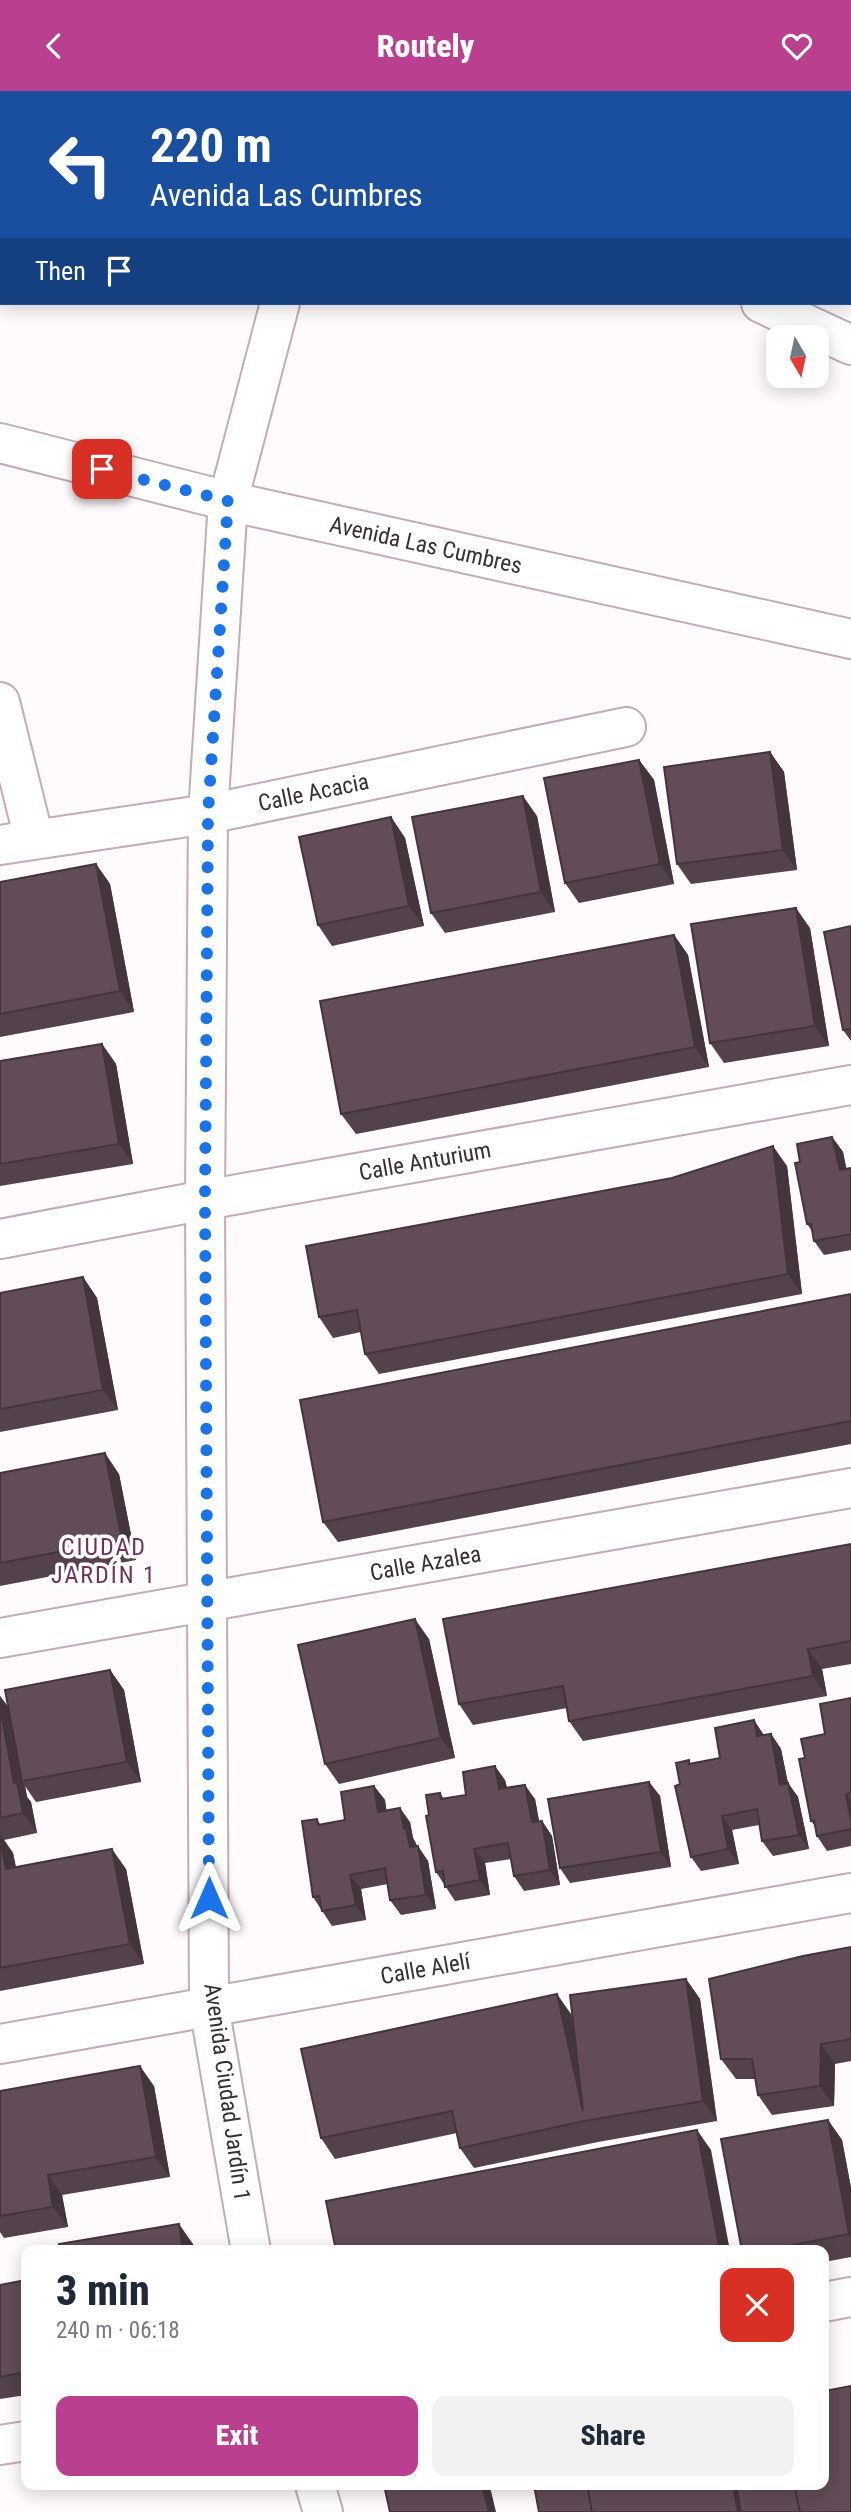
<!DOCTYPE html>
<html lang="en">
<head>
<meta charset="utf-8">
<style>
	:root { --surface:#fff; --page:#f2f2f3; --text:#1f2937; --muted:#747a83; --accent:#bb3f8f }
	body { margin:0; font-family:"Roboto Condensed",sans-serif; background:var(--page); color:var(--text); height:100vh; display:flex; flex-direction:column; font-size:26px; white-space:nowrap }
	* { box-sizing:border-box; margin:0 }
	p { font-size:23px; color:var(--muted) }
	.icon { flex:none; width:38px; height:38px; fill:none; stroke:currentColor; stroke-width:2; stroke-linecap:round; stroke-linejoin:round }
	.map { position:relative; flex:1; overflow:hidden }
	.sheet { position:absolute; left:21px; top:2154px; width:808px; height:245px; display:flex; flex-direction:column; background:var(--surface); border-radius:14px; box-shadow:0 4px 18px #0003 }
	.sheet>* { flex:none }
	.hud { position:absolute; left:0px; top:0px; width:852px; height:214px; box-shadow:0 4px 18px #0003; background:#1a4fa0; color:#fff; overflow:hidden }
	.needle { width:46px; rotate:171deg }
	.buttons { position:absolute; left:766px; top:234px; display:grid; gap:14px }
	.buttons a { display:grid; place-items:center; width:63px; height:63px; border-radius:14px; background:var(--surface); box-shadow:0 4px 18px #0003; font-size:35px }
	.pin { position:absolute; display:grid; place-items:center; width:60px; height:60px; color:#fff; margin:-30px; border-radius:14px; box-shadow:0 4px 10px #0006 }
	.me { position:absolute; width:77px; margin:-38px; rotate:0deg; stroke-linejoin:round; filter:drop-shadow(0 0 5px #0008) }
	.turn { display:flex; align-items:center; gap:24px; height:147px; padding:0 35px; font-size:32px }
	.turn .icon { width:91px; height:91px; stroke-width:2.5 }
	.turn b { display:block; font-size:49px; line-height:60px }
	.then { display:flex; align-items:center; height:66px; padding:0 35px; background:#0003; gap:14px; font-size:26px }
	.round { display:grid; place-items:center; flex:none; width:74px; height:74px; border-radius:14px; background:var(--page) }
	.head { display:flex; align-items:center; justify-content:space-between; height:119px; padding:0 35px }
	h1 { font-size:42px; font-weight:800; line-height:52px }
	.cta { display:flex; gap:14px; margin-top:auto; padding:14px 35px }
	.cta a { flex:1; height:80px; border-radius:14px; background:var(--accent); color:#fff; font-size:28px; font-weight:800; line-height:80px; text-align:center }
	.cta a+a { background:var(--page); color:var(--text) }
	header { display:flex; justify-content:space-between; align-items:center; height:91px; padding:0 35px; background:var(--accent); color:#fff; font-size:32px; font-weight:800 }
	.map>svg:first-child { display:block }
	.green { fill:#fbe0ee }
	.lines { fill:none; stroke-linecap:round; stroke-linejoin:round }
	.minor-casing { stroke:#c4abb8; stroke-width:42 }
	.tertiary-casing { stroke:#c4abb8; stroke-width:42 }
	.minor { stroke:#fff; stroke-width:38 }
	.tertiary { stroke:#fff; stroke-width:38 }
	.wall { fill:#53414b }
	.shaded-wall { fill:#44353d }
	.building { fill:#614c57; stroke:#44353d; stroke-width:2 }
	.route { stroke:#1a73e8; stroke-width:12; stroke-dasharray:0 21.6 }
	.labels { text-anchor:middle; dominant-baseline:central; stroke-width:7; stroke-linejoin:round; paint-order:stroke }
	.street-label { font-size:23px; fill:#382e33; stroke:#fff }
	.neighbourhood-label { font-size:24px; letter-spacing:2px; fill:#713359; stroke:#fff }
</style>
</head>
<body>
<header><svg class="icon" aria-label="back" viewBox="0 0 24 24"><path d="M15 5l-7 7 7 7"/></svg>Routely<svg class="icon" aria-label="heart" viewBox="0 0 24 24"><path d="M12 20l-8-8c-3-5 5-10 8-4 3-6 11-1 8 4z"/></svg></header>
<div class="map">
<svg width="851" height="2421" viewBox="0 0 851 2421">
	<rect width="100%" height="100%" fill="#fffafc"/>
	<path class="green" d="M378,0H718L382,2Z"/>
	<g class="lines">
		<g class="minor-casing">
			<g id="minor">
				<path d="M230,0L234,2"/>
				<path d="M741,2V0"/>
				<path d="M761,212L851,254"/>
				<path d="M0,611L34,748"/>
				<path id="s1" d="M0,754L208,723L626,636"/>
				<path id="s2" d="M0,1148L205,1109L851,994"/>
				<path id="s3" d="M0,1547L851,1397"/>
				<path id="s4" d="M0,1953L851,1802"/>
				<path d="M251,2160L209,1915L205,1109L208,723L228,410L280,212"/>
				<path d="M824,2211L851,2206"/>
				<path d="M0,2354L26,2350"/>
				<path d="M315,2394L323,2421"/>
			</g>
		</g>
		<g class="tertiary-casing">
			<g id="tertiary">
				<path id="s5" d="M0,352L228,410L851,548"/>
			</g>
		</g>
		<use href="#minor" class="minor"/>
		<use href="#tertiary" class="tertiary"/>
	</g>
	<path class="wall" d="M770,661L784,681L797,779L691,793L677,773Z
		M639,669L654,689L674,793L579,812L565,792Z
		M537,725L555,821L445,842L431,822Z
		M391,726L405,747L424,835L332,855L318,834Z
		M96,773L110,793L134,921L0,946V791Z
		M851,835V950L843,939Z
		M810,837L829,955L724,972L710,952Z
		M674,844L688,864L709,976L356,1043L341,1023Z
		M102,953L116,973L133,1073L0,1095V970Z
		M832,1046L843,1061L846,1078L851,1077V1159L824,1164L814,1150L812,1140L807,1133L800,1071Z
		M787,1075L802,1203L379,1283L365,1263L361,1241L333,1247L319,1226Z
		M83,1186L97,1207L118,1319L0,1341V1202Z
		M851,1203V1353L338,1451L323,1431Z
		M0,1382L119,1383L136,1469L0,1495Z
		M851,1453V1573L822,1578L827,1605L583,1650L569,1630L567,1617L473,1634L459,1613Z
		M429,1548L455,1667L339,1693L325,1673Z
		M110,1579L124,1599L141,1691L36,1711L25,1695L27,1706L31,1711L37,1742L4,1749L13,1762L16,1776L126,1778L144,1873L0,1900V1605L8,1616Z
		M851,1607V1755L827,1760L817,1745L815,1735L811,1730L805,1667L825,1643Z
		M771,1643L781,1658L788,1692L798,1706L809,1758L773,1765L762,1750L759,1734L732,1739L739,1773L701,1780L691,1766L680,1693L689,1669L691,1673L720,1667L764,1644Z
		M505,1689L507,1696L535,1708L539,1730H542L552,1745L560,1794L524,1800L514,1785L511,1768L485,1772L490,1804L455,1810L436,1781L429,1724L440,1702L444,1708L466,1704Z
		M649,1691L660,1705L671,1776L570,1792L560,1777Z
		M374,1695L385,1709L386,1720L410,1731L413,1747L417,1755L428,1770L436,1818L401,1824L390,1809L388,1793L361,1798L366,1829L332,1835L313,1806L317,1728L320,1733L345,1729Z
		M851,1856V1970L835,1973L834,2015L772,2024L758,2004L756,1988H736L721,1968Z
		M686,1888L700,1908L717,2030L598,2051L474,2077L460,2057L457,2042L335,2068L321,2047L571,1923L573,1933Z
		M154,1995L170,2086L62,2104L68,2136L4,2147L0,2141V2000Z
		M828,2029L842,2049L851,2097V2166L824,2171V2160H742Z
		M26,2189V2304L0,2308V2194Z"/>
	<path class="shaded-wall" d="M770,661L784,681L797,779L783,759Z
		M639,669L654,689L674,793L660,773Z
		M523,705L537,725L555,821L541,801Z
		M391,726L405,747L424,835L409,815Z
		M96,773L110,793L134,921L120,900Z
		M796,817L810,837L829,955L815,935Z
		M674,844L688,864L709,976L695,956Z
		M102,953L116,973L133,1073L119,1053Z
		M832,1046L843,1061L850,1094L840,1079Z
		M773,1055L787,1075L802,1203L788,1183Z
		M83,1186L97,1207L118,1319L103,1299Z
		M105,1362L119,1383L136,1469L122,1449Z
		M415,1528L429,1548L455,1667L441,1647Z
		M808,1558L822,1578L827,1605L813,1585Z
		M110,1579L124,1599L141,1691L127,1671Z
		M0,1605L11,1620L22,1690L25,1695L27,1706L31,1711L37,1742L23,1722L14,1692L0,1617Z
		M754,1629L764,1644L767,1660L757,1645Z
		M771,1643L781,1658L791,1708L780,1694Z
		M495,1675L505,1689L510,1712L499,1698Z
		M649,1691L660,1705L671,1776L661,1761Z
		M788,1692L798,1706L809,1758L799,1744Z
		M525,1694L535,1708L542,1746L532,1731Z
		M374,1695L385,1709L389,1736L378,1721Z
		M846,1703L851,1710V1730Z
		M400,1717L410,1731L413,1747L416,1752L420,1771L410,1756L404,1738Z
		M722,1725L732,1739L739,1773L728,1758Z
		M542,1730L552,1745L560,1794L550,1779Z
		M0,1743L13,1762L20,1798L6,1778Z
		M418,1755L428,1770L436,1818L426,1804Z
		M112,1758L126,1778L144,1873L130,1853Z
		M474,1758L485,1772L490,1804L480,1789Z
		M350,1784L361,1798L366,1829L356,1814Z
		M686,1888L700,1908L717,2030L703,2010Z
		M557,1903L571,1923L595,2029L583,2020Z
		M821,1953L835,1973L834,2015L820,1995Z
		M140,1975L154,1995L170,2086L156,2066Z
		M828,2029L842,2049L851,2097V2146L849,2143Z
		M697,2039L711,2059L730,2160H720Z
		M48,2084L62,2104L68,2136L53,2116Z
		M179,2133L193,2153L194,2160H183Z
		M482,2394H487L491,2400L496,2421H489Z
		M733,2394H743L748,2421H738Z"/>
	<path class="building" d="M782,0H851V28L850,2H782Z
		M850,49H851V161L850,160Z
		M770,661L783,759L677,773L664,676Z
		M639,669L660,773L565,792L544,687Z
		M523,705L541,801L431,822L412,726Z
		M391,726L409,815L318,834L299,746Z
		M96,773L120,900L0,923V791Z
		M796,817L815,935L710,952L691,833Z
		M851,835V938L843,939L824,841Z
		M674,844L695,956L341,1023L320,910Z
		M102,953L119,1053L0,1073V970Z
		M832,1046L840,1079L851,1077V1143L814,1150L811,1133H807L795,1072L800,1071L797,1053Z
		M773,1055L788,1183L365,1263L357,1219L319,1226L306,1155L672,1087Z
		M83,1186L103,1299L0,1318V1202Z
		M851,1203V1330L323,1431L300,1309Z
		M105,1362L122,1449L0,1472V1382Z
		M851,1453V1550L808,1558L813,1585L569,1630L563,1595L459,1613L443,1528Z
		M415,1528L441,1647L325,1673L298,1554Z
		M110,1579L127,1671L22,1690L5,1599Z
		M851,1607V1702L846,1703L851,1730V1738L817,1745L814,1729L811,1730L799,1668L805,1667L801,1648L825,1643L820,1613Z
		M0,1617L14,1692L17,1691L23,1722L0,1727Z
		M754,1629L757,1645L771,1643L780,1694L788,1692L799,1744L762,1750L757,1718L722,1725L728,1758L691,1766L675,1695L680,1693L676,1672L689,1669V1673L720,1667L715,1637Z
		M495,1675L499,1698L525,1694L532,1731L542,1730L550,1779L514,1785L508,1752L474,1758L480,1789L445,1796L443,1780L436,1781L426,1725L429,1724L426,1704L440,1702L441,1708L466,1704L463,1681Z
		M649,1691L661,1761L560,1777L548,1708Z
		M374,1695L378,1721L400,1717L404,1738H406L410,1756L418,1755L426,1804L390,1809L385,1777L350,1784L356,1814L322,1820L319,1805L313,1806L302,1730L317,1728L318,1734L345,1729L341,1701Z
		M0,1748L6,1778L112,1758L130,1853L0,1877Z
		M851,1856V1948L821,1953L820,1995L758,2004L752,1968H721L709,1888L803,1865Z
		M686,1888L703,2010L584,2030L460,2057L452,2020L321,2047L301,1958L557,1903L583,2020L570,1904Z
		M140,1975L156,2066L48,2084L53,2116L0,2125V2000Z
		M828,2029L849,2143L763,2160H742L721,2048Z
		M697,2039L720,2160H336L326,2110Z
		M179,2133L183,2160H60L59,2153Z
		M26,2189V2281L0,2286V2194Z
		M851,2295V2421H800L794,2394H824V2300Z
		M384,2394H436V2396L443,2394H482L489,2421H390Z
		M534,2394H587L592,2421H539Z
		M587,2394H733L738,2421H592Z
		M736,2394H794L800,2421H741Z"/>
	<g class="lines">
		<path class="route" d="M102,378L228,410L208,723L205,1109L209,1807"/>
	</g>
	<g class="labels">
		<g class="street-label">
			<text stroke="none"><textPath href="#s5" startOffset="438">Avenida Las Cumbres</textPath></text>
			<text stroke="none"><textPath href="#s1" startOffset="318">Calle Acacia</textPath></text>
			<text stroke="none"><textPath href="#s2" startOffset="432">Calle Anturium</textPath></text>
			<text stroke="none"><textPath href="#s3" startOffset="432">Calle Azalea</textPath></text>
			<text stroke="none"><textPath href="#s4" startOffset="432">Calle Alelí</textPath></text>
			<text transform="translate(227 2001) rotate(82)">Avenida Ciudad Jardín 1</text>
		</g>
		<g class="neighbourhood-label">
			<text x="104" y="1456">CIUDAD<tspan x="104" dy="28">JARDÍN 1</tspan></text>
		</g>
	</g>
</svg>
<div class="buttons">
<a><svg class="needle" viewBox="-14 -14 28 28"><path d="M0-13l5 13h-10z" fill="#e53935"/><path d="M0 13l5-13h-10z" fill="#747a83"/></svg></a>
</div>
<div class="pin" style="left:102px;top:378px;background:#d93025"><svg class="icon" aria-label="arrive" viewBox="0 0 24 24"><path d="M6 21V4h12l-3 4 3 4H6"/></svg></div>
<svg class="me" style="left:209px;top:1807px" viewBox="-20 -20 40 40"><path d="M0-17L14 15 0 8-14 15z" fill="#1a73e8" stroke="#fff" stroke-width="4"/></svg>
<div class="hud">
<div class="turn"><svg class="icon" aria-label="left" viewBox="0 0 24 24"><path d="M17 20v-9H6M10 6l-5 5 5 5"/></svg><div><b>220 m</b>Avenida Las Cumbres</div></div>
<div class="then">Then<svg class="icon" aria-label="arrive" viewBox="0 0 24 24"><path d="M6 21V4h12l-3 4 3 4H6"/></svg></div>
</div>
<section class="sheet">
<div class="head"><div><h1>3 min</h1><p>240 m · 06:18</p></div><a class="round" style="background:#d93025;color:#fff"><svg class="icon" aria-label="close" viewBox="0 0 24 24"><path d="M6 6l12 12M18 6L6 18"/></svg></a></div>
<div class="cta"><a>Exit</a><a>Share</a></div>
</section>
</div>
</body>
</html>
